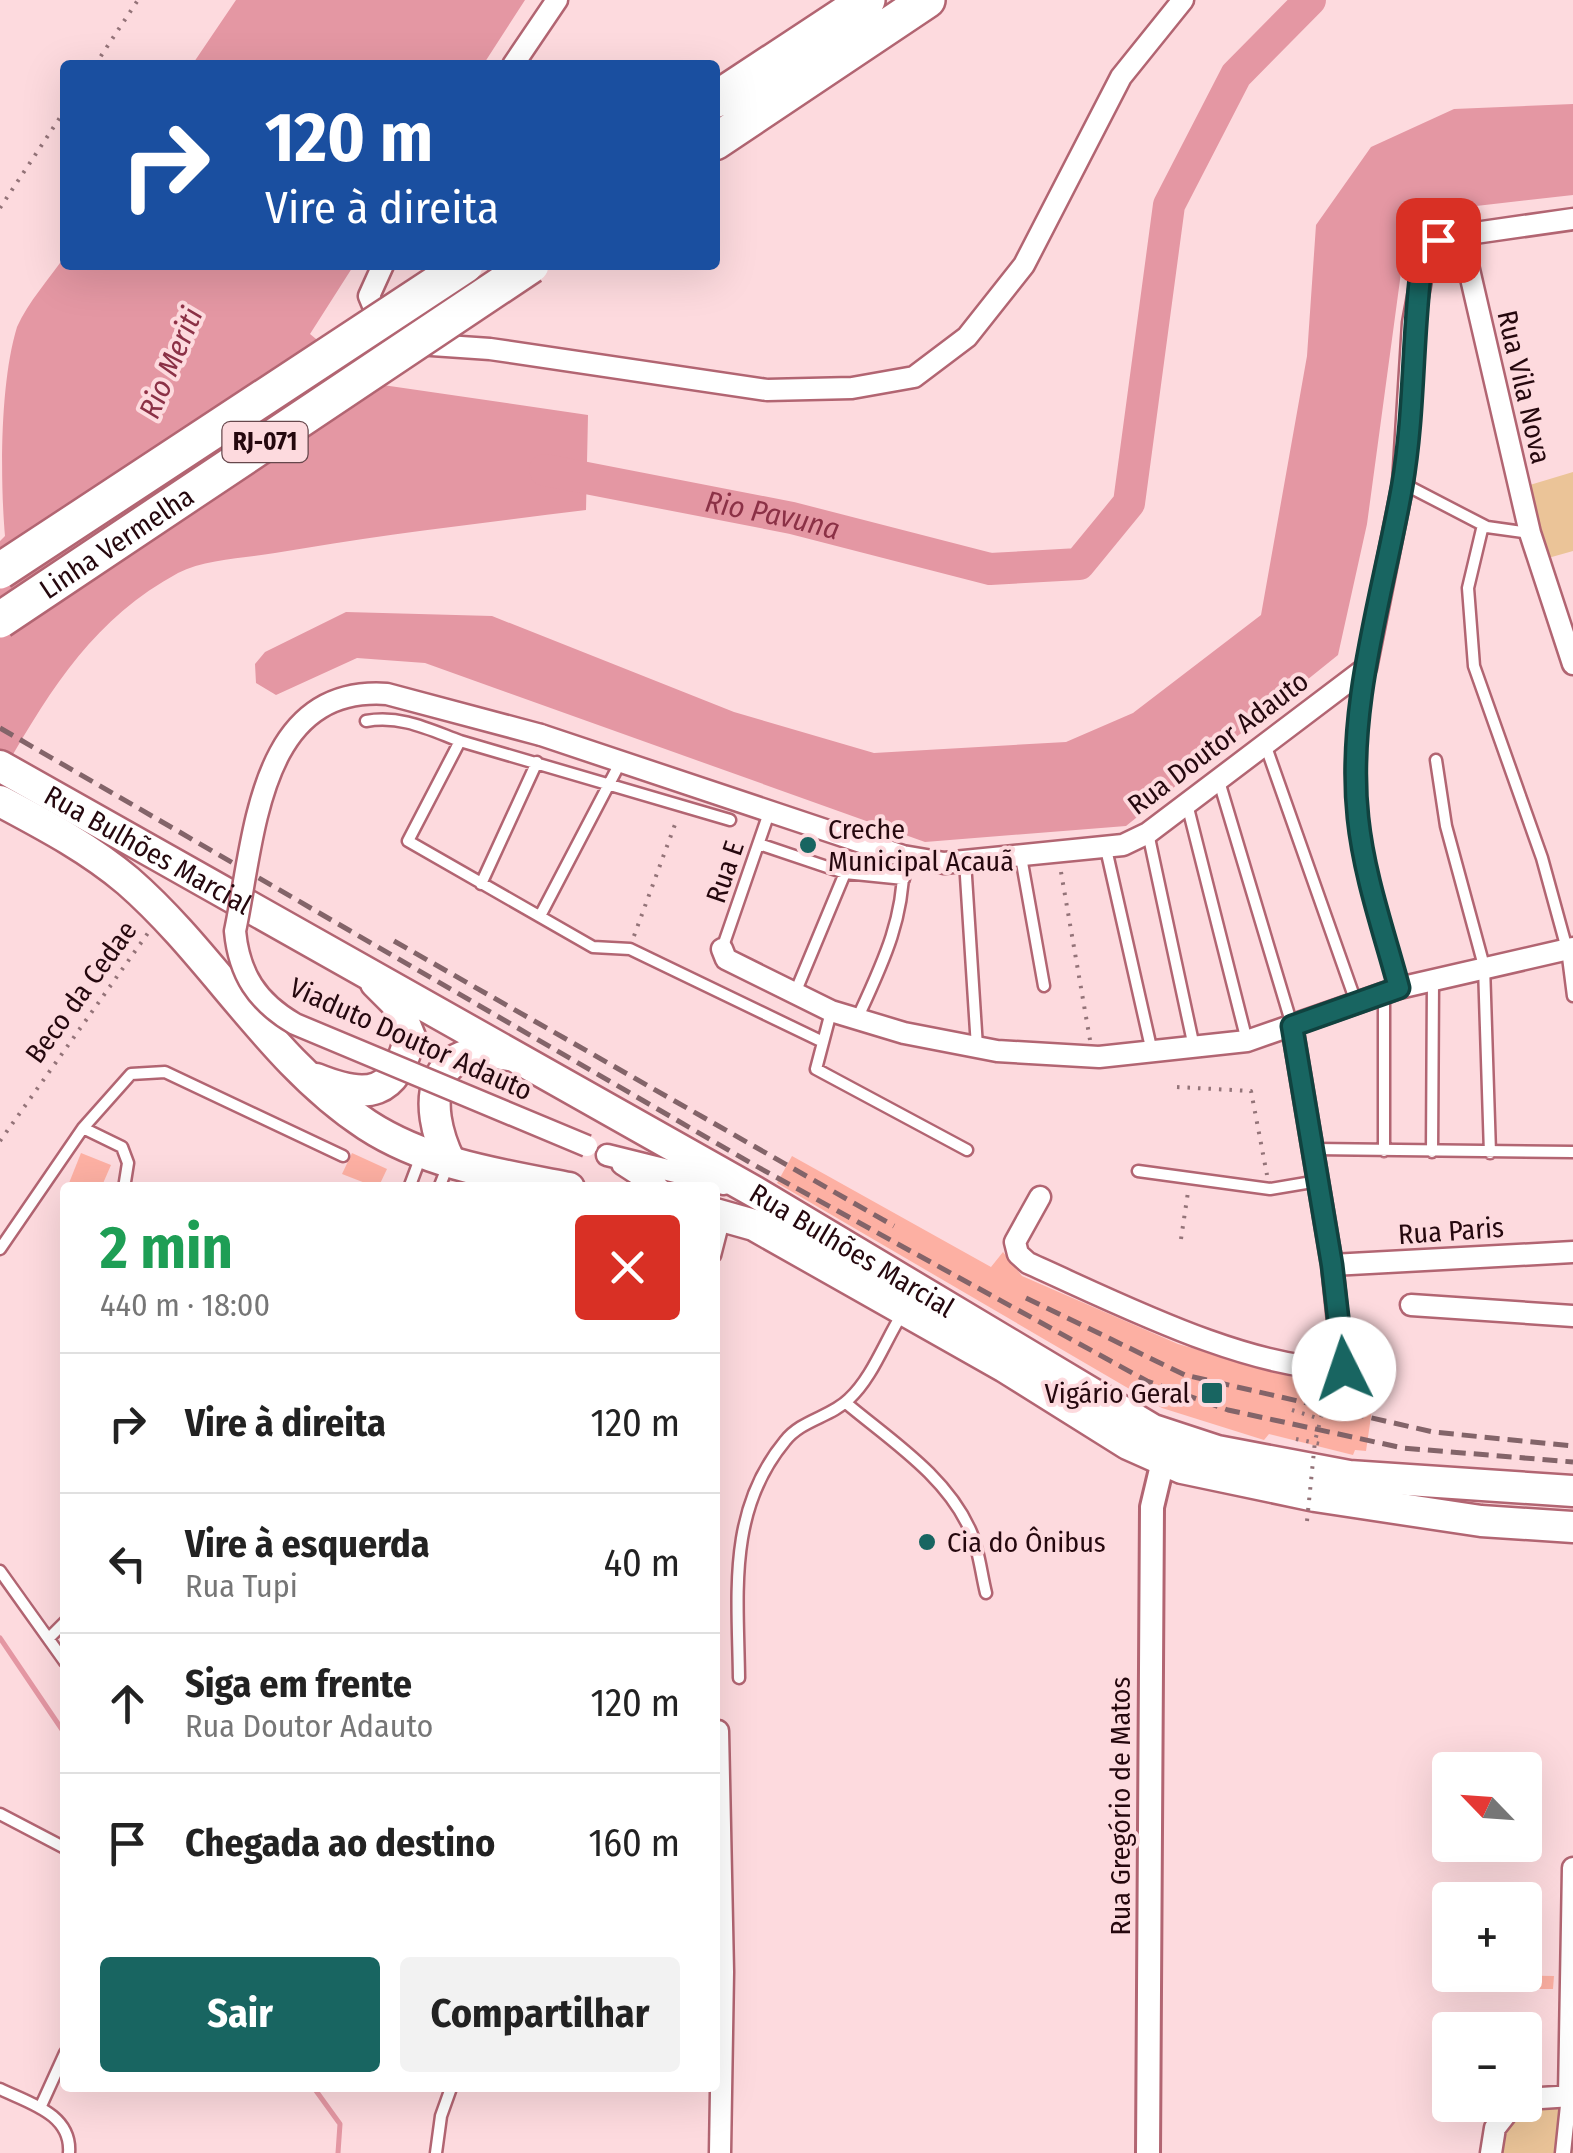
<!DOCTYPE html>
<html lang="pt">
<head>
<meta charset="utf-8">
<style>
	:root { --surface:#fff; --page:#f2f2f2; --text:#222; --muted:#767676; --line:#e0e0e0; --accent:#186561 }
	body { margin:0; font-family:"Fira Sans Condensed",sans-serif; background:var(--page); color:var(--text); height:100vh; display:flex; flex-direction:column; font-size:38px; white-space:nowrap }
	* { box-sizing:border-box; margin:0 }
	p { font-size:32px; color:var(--muted) }
	.icon { flex:none; width:55px; height:55px; fill:none; stroke:currentColor; stroke-width:2; stroke-linecap:round; stroke-linejoin:round }
	.map { position:relative; flex:1; overflow:hidden }
	.panel { position:absolute; left:60px; top:1182px; width:660px; height:910px; display:flex; flex-direction:column; background:var(--surface); border-radius:10px; box-shadow:0 10px 40px #0002 }
	.panel>* { flex:none }
	.banner { position:absolute; left:60px; top:60px; width:660px; height:210px; border-radius:10px; box-shadow:0 10px 40px #0002; background:#1a4fa0; color:#fff; overflow:hidden }
	.needle { width:65px; rotate:295deg }
	.buttons { position:absolute; left:1432px; top:1752px; display:grid; gap:20px }
	.buttons a { display:grid; place-items:center; width:110px; height:110px; border-radius:10px; background:var(--surface); box-shadow:0 10px 40px #0002; font-size:50px }
	.pin { position:absolute; display:grid; place-items:center; width:85px; height:85px; color:#fff; margin:-42px; border-radius:20px; box-shadow:0 5px 15px #0006 }
	.me { position:absolute; width:110px; margin:-55px; rotate:356deg; stroke-linejoin:round; filter:drop-shadow(0 0 8px #0008) }
	.turn { display:flex; align-items:center; gap:35px; height:210px; padding:0 40px; font-size:45px }
	.turn .icon { width:130px; height:130px; stroke-width:2.5 }
	.turn b { display:block; font-size:70px; line-height:85px }
	.round { display:grid; place-items:center; flex:none; width:105px; height:105px; border-radius:10px; background:var(--page) }
	.headline { display:flex; align-items:center; justify-content:space-between; height:170px; padding:0 40px }
	h1 { font-size:60px; font-weight:700; line-height:75px; color:#1e9e55 }
	.cta { display:flex; gap:20px; margin-top:auto; padding:20px 40px }
	.cta a { flex:1; height:115px; border-radius:10px; background:var(--accent); color:#fff; font-size:40px; font-weight:700; line-height:115px; text-align:center }
	.cta a+a { background:var(--page); color:var(--text) }
	ul { padding:0; list-style:none }
	li { display:flex; align-items:center; gap:30px; height:140px; padding:0 40px; border-top:2px solid var(--line) }
	li div { flex:1 }
	li b { display:block; font-size:38px }
	li em { font-style:normal }
	.map>svg:first-child { display:block }
	.green { fill:#ebc498 }
	.water { fill:#e497a3 }
	.lines { fill:none; stroke-linecap:round; stroke-linejoin:round }
	.stream { stroke:#e497a3; stroke-width:5 }
	.river { stroke:#e497a3; stroke-width:32 }
	.building { fill:#fdb0a3 }
	.service-casing { stroke:#b26572; stroke-width:15 }
	.pedestrian-casing { stroke:#b26572; stroke-width:19 }
	.minor-casing { stroke:#b26572; stroke-width:25 }
	.tertiary-casing { stroke:#b26572; stroke-width:28 }
	.primary-casing { stroke:#b26572; stroke-width:35 }
	.motorway-casing { stroke:#b26572; stroke-width:40 }
	.path { stroke:#937378; stroke-width:4; stroke-dasharray:2.5 8; stroke-linecap:butt }
	.service { stroke:#fff; stroke-width:10 }
	.pedestrian { stroke:#fff; stroke-width:14 }
	.minor { stroke:#fff; stroke-width:20 }
	.tertiary { stroke:#fff; stroke-width:22 }
	.primary { stroke:#fff; stroke-width:30 }
	.motorway { stroke:#fff; stroke-width:35 }
	.rail { stroke:#836469; stroke-width:5; stroke-dasharray:15 8; stroke-linecap:butt }
	.minor-bridge-casing { stroke:#b26572; stroke-width:25; stroke-linecap:butt }
	.motorway-bridge-casing { stroke:#b26572; stroke-width:40; stroke-linecap:butt }
	.path-bridge { stroke:#937378; stroke-width:4; stroke-dasharray:2.5 8; stroke-linecap:butt }
	.minor-bridge { stroke:#fff; stroke-width:20 }
	.motorway-bridge { stroke:#fff; stroke-width:35 }
	.route-casing { stroke:#10423f; stroke-width:25 }
	.route { stroke:#186561; stroke-width:18 }
	.poi-dot { fill:#186561; stroke:#fddade; stroke-width:4 }
	.labels { text-anchor:middle; dominant-baseline:central; stroke-width:8; stroke-linejoin:round; paint-order:stroke }
	.shield { fill:#fddade; stroke:#66474c; stroke-width:2.5 }
	.shield-label { font-size:25px; font-weight:bold; fill:#25080e }
	.street-label { font-size:28px; fill:#25080e; stroke:#fddade }
	.poi-label { font-size:28px; fill:#25080e; stroke:#fddade; text-anchor:start }
	.water-label { font-size:30px; font-style:italic; fill:#8b3146; stroke:#fddade }
</style>
</head>
<body>
<div class="map">
<svg width="1573" height="2153" viewBox="0 0 1573 2153">
	<rect width="100%" height="100%" fill="#fddade"/>
	<path class="green" d="M1573,472V551L1541,560L1520,488Z
		M1529,2108L1573,2109V2153H1500C1501,2131 1511,2120 1529,2108Z"/>
	<path class="water" d="M236,0H525L483,65H192Z
		M1573,104V195L1433,211L1405,243L1367,524L1338,655L1126,826L925,842L425,663L357,658L276,695L256,683L255,664L265,652L346,612L492,616L734,712L874,753L1066,742L1133,713L1261,615L1307,356L1316,225L1371,147L1454,109Z
		M65,256V265H354L310,334L369,383L588,415L586,510C482,523 378,535 275,553C245,558 205,559 178,573C91,620 47,695 0,777V541L5,536C0,478 0,382 17,327C28,302 50,278 65,256Z"/>
	<g class="lines">
		<path class="stream" d="M0,1638L65,1734
			M314,2088L340,2124L338,2153"/>
		<path class="river" id="s1" d="M545,470L792,518L990,569L1079,564L1129,503L1169,205L1236,75L1310,0"/>
	</g>
	<path class="building" d="M81,1153L111,1165L101,1188H67Z
		M352,1153L387,1169L378,1188L342,1174Z
		M792,1156L991,1267L1003,1252L1022,1276L1178,1344L1303,1380L1342,1383L1354,1376L1376,1382L1366,1451L1355,1450L1353,1455L1269,1434L1264,1440L1162,1408L777,1183Z
		M1502,1975L1554,1976L1553,1989H1501Z"/>
	<g class="lines">
		<g class="service-casing">
			<path id="service" d="M1404,484L1487,527L1530,533
				M1483,525L1468,588L1474,666L1542,858L1567,949L1573,996
				M1366,669L1356,763L1358,818L1399,988
				M366,721C401,715 428,729 460,741
				M1265,744L1356,1002
				M1436,760L1446,826L1484,966L1490,1153
				M1218,778L1292,1025
				M1187,804L1247,1041
				M730,820L460,741L408,841L593,947L630,949L823,1042
				M1148,833L1194,1047
				M759,844L845,873L904,879
				M1106,849L1152,1052
				M1021,857L1044,986
				M965,861L977,1047
				M481,884L537,762
				M540,916L620,763
				M722,949L770,810
				M795,993L845,873
				M1384,994V1151
				M831,1012L816,1069L967,1150
				M857,1019C882,965 906,916 903,856
				M83,1128L122,1147L128,1163L124,1188
				M1314,1149L1573,1152
				M1432,1152L1433,981
				M1138,1171L1270,1189L1318,1181
				M409,1188L421,1156
				M439,1188L448,1165
				M0,1249L83,1128L131,1074L165,1072L343,1156
				M715,1256L724,1221
				M846,1403C890,1440 947,1476 971,1532C979,1550 981,1573 986,1593
				M0,1571L65,1662
				M49,1638L65,1622
				M739,1678C738,1593 727,1511 785,1441C801,1420 831,1417 849,1399C872,1378 885,1341 902,1314
				M0,1814L65,1848
				M0,2089C29,2103 72,2114 69,2153
				M40,2108L65,2053
				M436,2153L441,2116L451,2088"/>
		</g>
		<g class="pedestrian-casing">
			<path id="pedestrian" d="M1563,2153L1569,2096"/>
		</g>
		<g class="minor-casing">
			<path id="minor" d="M513,65L557,0
				M1461,235L1530,533L1573,664
				M383,265L369,296L388,342L490,349L767,390L852,388L914,377L967,337L1024,265L1121,77L1183,0
				M541,735L903,856L944,863L1123,845L1148,833L1366,668L1403,483L1413,323L1427,248L1461,235L1573,219
				M722,949L726,959L831,1011L904,1033L997,1051L1099,1057L1247,1041L1399,988L1573,948
				M607,1155L724,1184
				M622,1164L659,1188
				M1040,1197L1015,1242L1018,1254L1028,1263C1116,1302 1247,1370 1343,1369L1332,1265L1292,1026
				M1332,1265L1573,1252
				M1411,1305L1573,1316
				M718,1731L723,1972L720,2153
				M1569,2096L1573,1868
				M1525,2099L1573,2096
				M1491,2153L1495,2128L1513,2105"/>
		</g>
		<g class="tertiary-casing">
			<path id="tertiary" d="M1148,2153L1152,1507L1163,1461"/>
		</g>
		<g class="primary-casing">
			<g id="primary">
				<path id="s2" d="M0,766L755,1192L1153,1430L1217,1451L1349,1476L1573,1491"/>
				<path d="M0,801C45,825 89,848 128,881C214,956 271,1062 367,1125C427,1164 501,1175 569,1188"/>
				<path d="M316,1079C368,1100 395,1096 410,1037L396,1003L376,983"/>
				<path d="M450,1162C421,1103 429,1040 509,1055"/>
				<path d="M715,1214L754,1225L1005,1367L1128,1444L1182,1468L1315,1496L1481,1521L1573,1527"/>
			</g>
		</g>
		<g class="motorway-casing">
			<path id="motorway" d="M715,100L867,0
				M715,142L927,0"/>
		</g>
		<path class="path" d="M95,65L138,0
			M0,208L65,110
			M1061,872L1090,1040
			M634,936L677,819
			M1177,1087L1251,1091L1267,1175
			M0,1141L148,933
			M1181,1239L1188,1192
			M1356,1381L1380,1390V1385L1357,1375
			M1292,1410L1320,1419
			M1296,1439L1326,1445"/>
		<use href="#service" class="service"/>
		<use href="#pedestrian" class="pedestrian"/>
		<use href="#minor" class="minor"/>
		<use href="#tertiary" class="tertiary"/>
		<use href="#primary" class="primary"/>
		<use href="#motorway" class="motorway"/>
		<path class="rail" d="M0,728L756,1166L1147,1381L1228,1410L1403,1448L1573,1462
			M394,941L894,1226
			M1026,1298L1185,1375L1433,1432L1573,1446"/>
		<g class="minor-bridge-casing">
			<path id="minor-bridge" d="M541,735L387,694C258,685 255,837 235,931C239,974 257,1002 295,1024L587,1146"/>
		</g>
		<g class="motorway-bridge-casing">
			<g id="motorway-bridge">
				<path d="M0,571L465,265"/>
				<path id="s3" d="M0,620L531,265"/>
			</g>
		</g>
		<path class="path-bridge" d="M1307,1521L1315,1441L1333,1372"/>
		<use href="#minor-bridge" class="minor-bridge"/>
		<use href="#motorway-bridge" class="motorway-bridge"/>
	</g>
	<g class="lines">
		<g class="route-casing">
			<path id="route" d="M1344,1369L1332,1265L1292,1026L1399,988C1384,932 1364,876 1358,818C1346,707 1383,595 1402,487C1415,413 1412,335 1422,260L1438,240"/>
		</g>
		<use href="#route" class="route"/>
	</g>
	<g class="poi-dot">
		<circle cx="808" cy="845" r="10"/>
		<rect x="1200" y="1381" width="24" height="24" rx="5"/>
		<circle cx="927" cy="1542" r="10"/>
	</g>
	<g class="labels">
		<rect class="shield" x="222.5" y="422" width="85" height="40" rx="8"/>
		<g class="shield-label">
			<text x="265" y="442">RJ-071</text>
		</g>
		<g class="street-label">
			<text transform="translate(1524 387) rotate(77)">Rua Vila Nova</text>
			<text stroke="none"><textPath href="#s3" startOffset="140">Linha Vermelha</textPath></text>
			<text transform="translate(1218 743) rotate(-37)">Rua Doutor Adauto</text>
			<text stroke="none"><textPath href="#s2" startOffset="170">Rua Bulhões Marcial</textPath></text>
			<text transform="translate(725 872) rotate(-71)">Rua E</text>
			<text transform="translate(81 992) rotate(-54)">Beco da Cedae</text>
			<text transform="translate(411 1039) rotate(24)">Viaduto Doutor Adauto</text>
			<text transform="translate(1451 1231) rotate(-4)">Rua Paris</text>
			<text stroke="none"><textPath href="#s2" startOffset="980">Rua Bulhões Marcial</textPath></text>
			<text transform="translate(1120 1806) rotate(-90)">Rua Gregório de Matos</text>
		</g>
		<g class="poi-label">
			<text x="828" y="829">Creche<tspan x="828" dy="32">Municipal Acauã</tspan></text>
			<text x="1190" y="1393" text-anchor="end">Vigário Geral</text>
			<text x="947" y="1542">Cia do Ônibus</text>
		</g>
		<g class="water-label">
			<text transform="translate(171 363) rotate(-67)">Rio Meriti</text>
			<text stroke="none"><textPath href="#s1" startOffset="232">Rio Pavuna</textPath></text>
		</g>
	</g>
</svg>
<div class="buttons">
<a><svg class="needle" viewBox="-14 -14 28 28"><path d="M0-13l5 13h-10z" fill="#e53935"/><path d="M0 13l5-13h-10z" fill="#767676"/></svg></a>
<a>+</a>
<a>−</a>
</div>
<div class="pin" style="left:1438px;top:240px;background:#d93025"><svg class="icon" aria-label="arrive" viewBox="0 0 24 24"><path d="M6 21V4h12l-3 4 3 4H6"/></svg></div>
<svg class="me" style="left:1344px;top:1369px" viewBox="-20 -20 40 40"><circle r="19" fill="#fff"/><path d="M0-13L10 11 0 6-10 11z" fill="#186561"/></svg>
<div class="banner">
<div class="turn"><svg class="icon" aria-label="right" viewBox="0 0 24 24"><path d="M7 20v-9h11M14 6l5 5-5 5"/></svg><div><b>120 m</b>Vire à direita</div></div>
</div>
<section class="panel">
<div class="headline"><div><h1>2 min</h1><p>440 m · 18:00</p></div><a class="round" style="background:#d93025;color:#fff"><svg class="icon" aria-label="close" viewBox="0 0 24 24"><path d="M6 6l12 12M18 6L6 18"/></svg></a></div>
<ul>
<li><svg class="icon" aria-label="right" viewBox="0 0 24 24"><path d="M7 20v-9h11M14 6l5 5-5 5"/></svg><div><b>Vire à direita</b></div><em>120 m</em></li>
<li><svg class="icon" aria-label="left" viewBox="0 0 24 24"><path d="M17 20v-9H6M10 6l-5 5 5 5"/></svg><div><b>Vire à esquerda</b><p>Rua Tupi</p></div><em>40 m</em></li>
<li><svg class="icon" aria-label="ahead" viewBox="0 0 24 24"><path d="M12 20V5M6 11l6-6 6 6"/></svg><div><b>Siga em frente</b><p>Rua Doutor Adauto</p></div><em>120 m</em></li>
<li><svg class="icon" aria-label="arrive" viewBox="0 0 24 24"><path d="M6 21V4h12l-3 4 3 4H6"/></svg><div><b>Chegada ao destino</b></div><em>160 m</em></li>
</ul>
<div class="cta"><a>Sair</a><a>Compartilhar</a></div>
</section>
</div>
</body>
</html>
